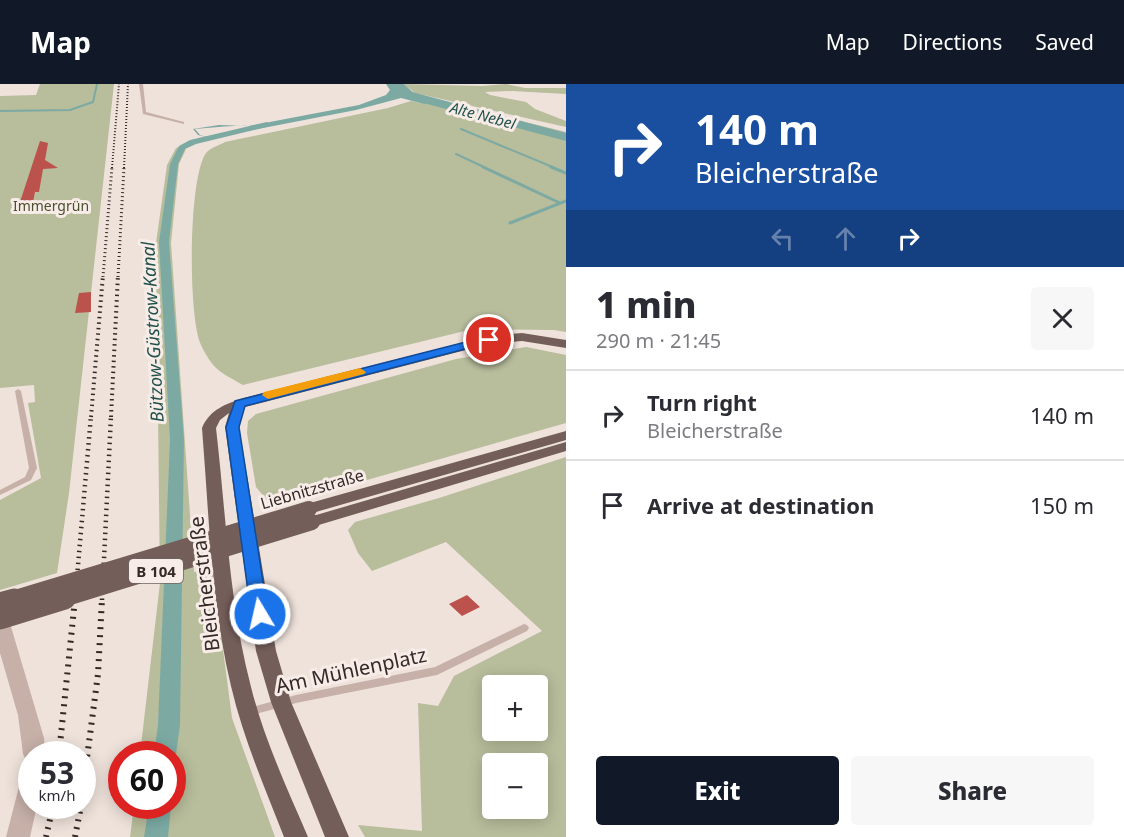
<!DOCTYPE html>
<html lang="en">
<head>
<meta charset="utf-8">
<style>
	:root { --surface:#fff; --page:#f7f7f7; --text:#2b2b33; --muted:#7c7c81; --line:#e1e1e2; --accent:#111827 }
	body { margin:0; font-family:"Noto Sans",sans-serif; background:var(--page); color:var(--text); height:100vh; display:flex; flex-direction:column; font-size:22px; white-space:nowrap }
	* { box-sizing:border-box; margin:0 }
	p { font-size:20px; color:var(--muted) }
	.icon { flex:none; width:33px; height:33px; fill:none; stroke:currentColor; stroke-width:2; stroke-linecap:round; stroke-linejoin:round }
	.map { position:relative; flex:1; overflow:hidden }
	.sheet { display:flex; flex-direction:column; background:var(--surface); width:558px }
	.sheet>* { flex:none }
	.hud { background:#1a4fa0; color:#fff; overflow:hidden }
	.controls { position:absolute; left:482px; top:591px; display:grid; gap:12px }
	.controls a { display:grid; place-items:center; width:66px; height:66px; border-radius:6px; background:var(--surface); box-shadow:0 3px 15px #0003; font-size:30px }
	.speed { position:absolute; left:18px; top:657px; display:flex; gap:12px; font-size:30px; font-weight:700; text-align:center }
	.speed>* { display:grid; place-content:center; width:78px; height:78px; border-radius:50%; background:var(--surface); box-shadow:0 3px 15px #0003; line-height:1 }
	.speed small { font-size:15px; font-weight:400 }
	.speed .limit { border:9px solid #d22; background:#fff; color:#111 }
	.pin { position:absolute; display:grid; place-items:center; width:51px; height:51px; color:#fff; margin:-26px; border:3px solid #fff; border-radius:50%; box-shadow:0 2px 6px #0007 }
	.me { position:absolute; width:66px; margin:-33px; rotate:351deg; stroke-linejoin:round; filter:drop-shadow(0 0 4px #0008) }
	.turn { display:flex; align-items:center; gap:21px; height:126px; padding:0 30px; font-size:27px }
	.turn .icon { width:78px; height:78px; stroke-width:2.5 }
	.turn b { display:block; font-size:42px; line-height:51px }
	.lanes { display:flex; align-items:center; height:57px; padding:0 30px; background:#0003; justify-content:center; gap:30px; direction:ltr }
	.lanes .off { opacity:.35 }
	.round { display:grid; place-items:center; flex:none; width:63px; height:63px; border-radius:6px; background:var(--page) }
	.head { display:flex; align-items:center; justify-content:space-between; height:102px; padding:0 30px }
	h1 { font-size:36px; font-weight:800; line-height:45px }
	.button { display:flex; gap:12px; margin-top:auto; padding:12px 30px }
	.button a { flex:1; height:69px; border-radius:6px; background:var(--accent); color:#fff; font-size:24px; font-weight:800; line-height:69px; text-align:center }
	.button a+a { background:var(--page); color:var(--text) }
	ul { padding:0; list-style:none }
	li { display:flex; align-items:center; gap:18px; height:90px; padding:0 30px; border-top:2px solid var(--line) }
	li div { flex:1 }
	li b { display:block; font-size:22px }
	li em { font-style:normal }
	header { display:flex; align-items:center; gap:36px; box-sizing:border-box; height:84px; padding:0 30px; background:var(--accent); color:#fff }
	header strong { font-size:28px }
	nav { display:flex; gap:33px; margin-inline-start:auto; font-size:21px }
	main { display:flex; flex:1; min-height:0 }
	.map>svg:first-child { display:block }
	.green { fill:#b8bd9c; fill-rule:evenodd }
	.water { fill:#7caaa3 }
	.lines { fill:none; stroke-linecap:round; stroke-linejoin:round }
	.stream-far1 { stroke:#7caaa3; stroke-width:2 }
	.stream { stroke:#7caaa3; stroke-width:3 }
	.canal { fill:#7caaa3; fill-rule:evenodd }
	.river { fill:#7caaa3; fill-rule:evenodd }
	.building { fill:#bc524c }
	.lane { fill:#c6b0a8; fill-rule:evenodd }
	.street { fill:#c6b0a8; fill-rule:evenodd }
	.primary { fill:#745e5a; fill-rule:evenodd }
	.rail-far4 { stroke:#342927; stroke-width:2; stroke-dasharray:1 2; stroke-linecap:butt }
	.rail-far3 { stroke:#342927; stroke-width:3; stroke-dasharray:1 3; stroke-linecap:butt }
	.rail-far2 { stroke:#342927; stroke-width:4; stroke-dasharray:1.5 4; stroke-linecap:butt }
	.rail-far1 { stroke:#342927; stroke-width:4.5; stroke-dasharray:1.5 4.5; stroke-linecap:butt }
	.rail { stroke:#342927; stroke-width:6; stroke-dasharray:2 6; stroke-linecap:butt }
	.primary-bridge-far1 { stroke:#745e5a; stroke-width:16 }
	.primary-bridge { stroke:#745e5a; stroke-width:21 }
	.route { fill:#1a73e8; stroke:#114b97; stroke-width:1.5 }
	.slow { fill:#f59e0b }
	.labels { text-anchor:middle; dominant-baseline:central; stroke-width:6; stroke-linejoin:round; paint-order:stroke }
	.far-park-label { font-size:14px; fill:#4a502d; stroke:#f7ece7 }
	.far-water-label { font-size:15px; font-style:italic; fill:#21514b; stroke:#f7ece7 }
	.shield { fill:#f7ece7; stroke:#6e6461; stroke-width:1.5 }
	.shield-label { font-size:15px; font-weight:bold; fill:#342927 }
	.street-label { font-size:16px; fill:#342927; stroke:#f7ece7 }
	.water-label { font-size:18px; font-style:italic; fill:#21514b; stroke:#f7ece7 }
	.near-street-label { font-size:20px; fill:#342927; stroke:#f7ece7 }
</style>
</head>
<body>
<header>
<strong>Map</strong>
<nav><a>Map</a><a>Directions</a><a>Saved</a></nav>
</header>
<main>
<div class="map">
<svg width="566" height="753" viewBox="0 0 566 753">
	<rect width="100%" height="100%" fill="#efe2db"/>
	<path class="green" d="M40,0H114L69,409L57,489L0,506V416L41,394L28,319L35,318L34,301L0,304V12L36,11Z
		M404,0L482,2L506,0L525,4H566V10L512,7L485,8L490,11L526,18L535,25L566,37V43L415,9Z
		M411,17L424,20L439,17L566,48V248L554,246L473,245L243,301C220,288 213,286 201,261C188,234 188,94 206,69C210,64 220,61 225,58L388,24Z
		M179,63L186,65L179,80L171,159L194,488L212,483L232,634L275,753H130L134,722H172V670H140L160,499L156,159L167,81L176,64Z
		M526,263L566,271V339L367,396L274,425L256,403L247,349L248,337L256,330L456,275Z
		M566,373V753H365L358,741L422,747L418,619L438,622L454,592L542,547L446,458L372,487L358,469L348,446L355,438L439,414ZM492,602H537V646H492ZM492,680H537V724H492Z"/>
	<path class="water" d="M386,0H404L417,12L435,18L424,20L401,14L356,26L247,47L249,42C230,41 214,44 195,45L200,51L207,53H206L198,51L193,45L219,41L249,42L359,21L386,11L390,6Z"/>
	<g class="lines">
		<path class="stream-far1" d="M0,27L70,26L93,18L97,0
			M461,45L555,84
			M456,70L486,84"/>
		<path class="stream" d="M483,83L560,119
			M551,83L566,89
			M510,139L566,117"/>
		<path class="canal" d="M267,38L270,42L196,60L185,65L178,80L169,158L184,356L180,641L176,670L172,677V670H154L158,641L170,356L159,158L170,80L179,62L190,56Z
			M149,722H171L168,753H144Z"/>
		<path class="river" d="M401,5L566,49V57L397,12V6Z"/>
	</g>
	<path class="building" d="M40,57L48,59L45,76L58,84L43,85L39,108H35L33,118H20Z
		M91,208V228L75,229L79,209Z
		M467,511L480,523L462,532L449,520Z"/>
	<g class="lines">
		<path class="lane" d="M139,0H143L146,28L184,38V40L143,30Z
			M18,305L21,307L37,384L31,396L0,411V406L25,393L29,384L15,307Z
			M524,540L527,541L529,544L527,547L437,591L296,619L249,632L245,631L244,628L245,625L249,624L296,611L435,583Z"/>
		<path class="street" d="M0,529L7,531L9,536L44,654L45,670H32V679L26,677L23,670L18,631L0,569Z
			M32,685V722H37L30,753H6L21,695L24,688Z"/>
		<path class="primary" d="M522,249L566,256V264L522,257L489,260L245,323L239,343L276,567L291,618L349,753H325L271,618L256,567L225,343L229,329L220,336L216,344C226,430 229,519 251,603C264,655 287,704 308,753H284C265,704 243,654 231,602C211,518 209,430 202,344C210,325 226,320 244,314L489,252Z
			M566,347V356L309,430L303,429L301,425L303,421Z
			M566,358V367L312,443L306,442L304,438L306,434Z"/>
		<path class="rail-far4" d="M112,84L119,0
			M124,84L128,0"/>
		<path class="rail-far3" d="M103,193L112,83
			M118,193L124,83"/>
		<path class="rail-far2" d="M91,333L103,191
			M111,333L118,191"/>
		<path class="rail-far1" d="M75,516L91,332
			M102,516L111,332"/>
		<path class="rail" d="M59,670L75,515
			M82,712L98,590L102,515
			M46,753L53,722
			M75,753L81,722"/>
		<path class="primary-bridge-far1" d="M9,516L309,425
			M60,516L312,438"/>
		<path class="primary-bridge" d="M0,519L14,515
			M0,535L65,515"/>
	</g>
	<path class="route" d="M489,252L494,256L492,258L245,322L239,343L268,530L266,534L260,536L254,534L251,530L226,343L235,317Z"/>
	<path class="slow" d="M360,284L366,288L364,290L268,315L262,311L264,308Z"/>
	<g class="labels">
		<g class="far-park-label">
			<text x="51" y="121">Immergrün</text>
		</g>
		<g class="far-water-label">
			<text transform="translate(483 31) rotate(15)">Alte Nebel</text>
		</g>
		<rect class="shield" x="129" y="475" width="54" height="24" rx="4.5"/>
		<g class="shield-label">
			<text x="156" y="487">B 104</text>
		</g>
		<g class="street-label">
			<text transform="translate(312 405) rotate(-16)">Liebnitzstraße</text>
		</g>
		<g class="water-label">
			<text transform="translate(152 248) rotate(-93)">Bützow-Güstrow-Kanal</text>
		</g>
		<g class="near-street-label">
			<text transform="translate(204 500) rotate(-97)">Bleicherstraße</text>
			<text transform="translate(351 586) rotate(-12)">Am Mühlenplatz</text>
		</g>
	</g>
</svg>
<div class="controls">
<a>+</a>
<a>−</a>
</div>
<div class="speed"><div>53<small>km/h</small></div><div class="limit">60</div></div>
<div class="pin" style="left:489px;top:256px;background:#d93025"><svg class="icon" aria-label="arrive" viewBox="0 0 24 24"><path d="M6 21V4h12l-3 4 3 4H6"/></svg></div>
<svg class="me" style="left:260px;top:530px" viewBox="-20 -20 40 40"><circle r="17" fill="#1a73e8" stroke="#fff" stroke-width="3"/><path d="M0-11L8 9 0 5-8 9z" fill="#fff"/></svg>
</div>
<section class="sheet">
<div class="hud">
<div class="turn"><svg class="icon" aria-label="right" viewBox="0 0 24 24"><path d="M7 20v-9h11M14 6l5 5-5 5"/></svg><div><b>140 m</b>Bleicherstraße</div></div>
<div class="lanes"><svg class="icon off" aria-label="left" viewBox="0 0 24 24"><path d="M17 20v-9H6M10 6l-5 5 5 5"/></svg><svg class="icon off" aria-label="ahead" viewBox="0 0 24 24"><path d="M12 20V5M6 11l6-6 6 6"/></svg><svg class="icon" aria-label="right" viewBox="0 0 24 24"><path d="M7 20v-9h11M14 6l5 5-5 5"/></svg></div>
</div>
<div class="head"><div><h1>1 min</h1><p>290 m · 21:45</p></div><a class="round"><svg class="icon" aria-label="close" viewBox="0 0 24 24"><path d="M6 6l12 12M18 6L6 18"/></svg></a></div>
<ul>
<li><svg class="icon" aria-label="right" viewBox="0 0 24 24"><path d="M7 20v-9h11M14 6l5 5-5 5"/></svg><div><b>Turn right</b><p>Bleicherstraße</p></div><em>140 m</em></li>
<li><svg class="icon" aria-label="arrive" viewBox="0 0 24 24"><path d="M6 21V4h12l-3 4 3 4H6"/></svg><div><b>Arrive at destination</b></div><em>150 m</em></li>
</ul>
<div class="button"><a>Exit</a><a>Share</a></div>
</section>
</main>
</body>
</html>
